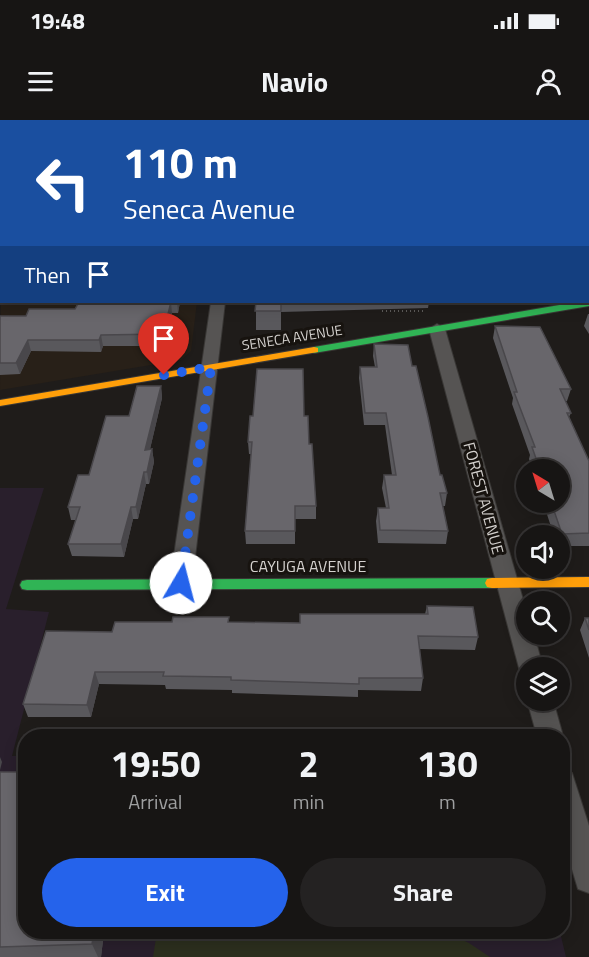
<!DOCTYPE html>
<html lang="en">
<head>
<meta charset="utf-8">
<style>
	:root { --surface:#171514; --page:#242222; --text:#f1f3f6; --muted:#9e9fa0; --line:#363434; --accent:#2563eb }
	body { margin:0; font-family:"Titillium Web",sans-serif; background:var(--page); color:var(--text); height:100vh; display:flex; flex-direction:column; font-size:22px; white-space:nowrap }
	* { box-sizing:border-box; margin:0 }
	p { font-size:20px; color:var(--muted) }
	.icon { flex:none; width:33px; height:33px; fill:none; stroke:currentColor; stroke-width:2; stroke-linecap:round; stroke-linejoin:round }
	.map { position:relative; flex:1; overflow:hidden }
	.side { position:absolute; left:18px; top:609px; width:552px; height:210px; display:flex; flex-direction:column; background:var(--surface); border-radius:24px; box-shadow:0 3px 15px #0003,0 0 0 2px var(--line) }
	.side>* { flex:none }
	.guide { position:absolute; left:0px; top:0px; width:590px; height:183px; box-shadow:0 3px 15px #0003,0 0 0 2px var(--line); background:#1a4fa0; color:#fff; overflow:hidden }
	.needle { width:39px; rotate:322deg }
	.tools { position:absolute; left:516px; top:339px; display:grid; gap:12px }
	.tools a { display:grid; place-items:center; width:54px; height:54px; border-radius:50%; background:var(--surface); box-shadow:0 3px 15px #0003,0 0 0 2px var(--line); font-size:30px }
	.pin { position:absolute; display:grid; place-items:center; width:51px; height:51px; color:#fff; margin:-62px -26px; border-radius:50% 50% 50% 0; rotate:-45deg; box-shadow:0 0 6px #0007 }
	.pin .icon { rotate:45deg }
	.me { position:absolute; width:66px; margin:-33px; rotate:8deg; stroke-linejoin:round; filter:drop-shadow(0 0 4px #0008) }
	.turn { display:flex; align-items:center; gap:21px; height:126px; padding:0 24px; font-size:27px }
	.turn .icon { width:78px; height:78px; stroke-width:2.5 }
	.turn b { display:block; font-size:42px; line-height:51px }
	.then { display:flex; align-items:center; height:57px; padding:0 24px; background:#0003; gap:12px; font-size:22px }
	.eta { display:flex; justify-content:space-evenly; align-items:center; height:102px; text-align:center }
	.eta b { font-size:36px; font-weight:700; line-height:42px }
	.button { display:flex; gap:12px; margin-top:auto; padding:12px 24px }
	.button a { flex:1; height:69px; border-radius:36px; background:var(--accent); color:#fff; font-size:24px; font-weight:700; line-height:69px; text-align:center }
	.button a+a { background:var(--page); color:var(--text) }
	.status { display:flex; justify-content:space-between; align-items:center; height:42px; padding:0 30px; background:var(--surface); direction:ltr }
	.status svg { height:16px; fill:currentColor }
	header { display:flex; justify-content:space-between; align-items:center; height:78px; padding:0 24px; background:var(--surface); font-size:27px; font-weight:700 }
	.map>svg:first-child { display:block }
	.built { fill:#282018 }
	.education { fill:#291f2c }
	.green { fill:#2c2f1e }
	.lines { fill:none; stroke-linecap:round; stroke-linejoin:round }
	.street-casing { stroke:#393735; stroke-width:2 }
	.fast-casing { stroke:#393735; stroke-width:2 }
	.slow-casing { stroke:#393735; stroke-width:2 }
	.path { stroke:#5e5c5a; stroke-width:2; stroke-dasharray:1 3; stroke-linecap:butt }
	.street { fill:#565453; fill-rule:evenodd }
	.fast { fill:#30b455; fill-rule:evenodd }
	.slow { fill:#ff9f0a; fill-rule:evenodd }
	.rail-far1 { stroke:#5f5d5b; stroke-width:2 }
	.rail { stroke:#5f5d5b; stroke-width:3 }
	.wall { fill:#59585c }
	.shaded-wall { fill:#49474b }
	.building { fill:#68666b; stroke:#49474b; stroke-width:1.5 }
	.route { stroke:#2563eb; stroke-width:10; stroke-dasharray:0 18 }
	.labels { text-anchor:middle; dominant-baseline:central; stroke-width:6; stroke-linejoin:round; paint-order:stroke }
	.far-street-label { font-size:14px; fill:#d4d1ce; stroke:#17130f }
	.street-label { font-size:16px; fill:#d4d1ce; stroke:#17130f }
</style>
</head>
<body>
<div class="status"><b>19:48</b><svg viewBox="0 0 49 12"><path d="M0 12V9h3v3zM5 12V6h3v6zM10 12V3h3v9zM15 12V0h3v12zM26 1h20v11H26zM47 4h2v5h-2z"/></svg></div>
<header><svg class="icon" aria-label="menu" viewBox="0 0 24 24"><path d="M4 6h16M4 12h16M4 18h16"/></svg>Navio<svg class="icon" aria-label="person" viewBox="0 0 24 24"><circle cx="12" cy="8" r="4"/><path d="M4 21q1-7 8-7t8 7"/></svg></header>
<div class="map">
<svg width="589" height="837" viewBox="0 0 589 837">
	<rect width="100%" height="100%" fill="#1f1c1a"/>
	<path class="built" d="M1,156L2,182H197L191,231L181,240L0,270Z"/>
	<path class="education" d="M0,368H44L6,489L49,492L12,636H25L26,812H560L566,837H0Z"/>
	<path class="green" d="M157,812H272V820L313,812H446L469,823L490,837H153Z"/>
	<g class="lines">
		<g class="street-casing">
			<path id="street" d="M588,45H589V51H588Z
				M211,182H225L192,463L189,469L181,471L173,469L170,463Z
				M437,204L445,209L526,490V514H534L543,548H526V556L522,555L519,548L429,209Z
				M527,580H553L563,616L562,618L537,616Z
				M562,649L572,653L589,706V773L578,769L562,716Z"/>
		</g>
		<g class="fast-casing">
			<path id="fast" d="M157,0H163L156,2Z
				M589,180V186L314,233L309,230L314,227Z
				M492,458L497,459L499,463L497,467L492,468L27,470L22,469L20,465L22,461L27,460Z"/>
		</g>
		<g class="slow-casing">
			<path id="slow" d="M0,22H2V26H0Z
				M314,227L318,228V232L0,286V280Z
				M589,457V467L492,468L487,467L485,463L487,459L492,458Z"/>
		</g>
		<path class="path" d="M382,191H424"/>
		<use href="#street" class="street"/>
		<use href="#fast" class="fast"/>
		<use href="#slow" class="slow"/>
		<path class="rail-far1" d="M0,94L2,92"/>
		<path class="rail" d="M0,106L2,104
			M0,118L2,116"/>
	</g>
	<path class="wall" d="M557,0H589V36H588V2H556Z
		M79,182H180L178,193H172L164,226H103L101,232L31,231L20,254L0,255V196H26L75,189Z
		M256,182H429L428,188L281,192V210H256Z
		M588,194H589V214L584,206Z
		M495,206L571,269L567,281H565L571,293L569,297L589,341V426H560V416H554L543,382H560V350H533L529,339L530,335L512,284L513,278L493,218Z
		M374,224L412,246L440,355L447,373L445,386H443L448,411L446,424L378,423L376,401L378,388H386L382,368L384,355H392L385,305H364L359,258L360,247H375L373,236Z
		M161,266L162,278L150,329H152L154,342L149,364H146L138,399H133L124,437L72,436L68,424L76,400H71L68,387L89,355Z
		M304,296L316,386V399H295V424H246L245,411L251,334H249L248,322Z
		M427,486L478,517L475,530L419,529L423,558L421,571L358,570V577L232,573V570L166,569L165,565L99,564L91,597H28L23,584L112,512L229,502L300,503L425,494Z
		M585,498H589V538L580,510Z
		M0,652L26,812H104L101,837H0Z"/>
	<path class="shaded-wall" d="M171,182L172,193L164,226L163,214Z
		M177,182H180L178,193Z
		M101,215L103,226L101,232L99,220Z
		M28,220L31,231L20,254L16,243Z
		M161,266L162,278L147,342L145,330Z
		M152,329L154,342L149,364L147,352Z
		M144,352L146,364L138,399L136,387Z
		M131,387L133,399L124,437L121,424Z
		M95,552L99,564L91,597L87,585Z
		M0,637L2,642L0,650Z
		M94,812H104L101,837H98L92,824Z"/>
	<path class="building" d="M566,0H589V16H588V2H566Z
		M79,182H171L163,214L101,215L99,220H28L16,243H0V196H26L29,189H75Z
		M256,182H281V191H255Z
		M495,206L540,207L571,269H560L571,293H567L589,341V413L562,414L551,382H560V350H540L532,327H535L514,272H517Z
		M374,224L408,225L412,246H416L428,297L440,355H442L447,373H440L448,411L380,410L378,388H389L384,355H396L386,293H365L360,247H377Z
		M257,249H303L304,296H308L309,324H312L316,386H295V411H245L252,322H248L250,296H253Z
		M137,266H161L145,330L152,329L147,352H144L136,387H131L121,424H68L80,387H68L78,355H89L106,296H129Z
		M427,486L473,487L478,517L418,516L423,558H359V564L231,560V557L163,556L164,552H95L87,585L23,584L46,511L112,512L115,502H172L173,497H229L228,502L300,503V494H428Z
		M585,498H589V510Z
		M0,652H26V812H94L92,824L0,827Z"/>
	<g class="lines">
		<path class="route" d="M164,255L211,247L181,463"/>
	</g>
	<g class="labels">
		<g class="far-street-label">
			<text transform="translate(292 217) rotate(-9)">SENECA AVENUE</text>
		</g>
		<g class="street-label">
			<text transform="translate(484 378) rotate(75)">FOREST AVENUE</text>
			<text x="308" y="446">CAYUGA AVENUE</text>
		</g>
	</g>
</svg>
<div class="tools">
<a><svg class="needle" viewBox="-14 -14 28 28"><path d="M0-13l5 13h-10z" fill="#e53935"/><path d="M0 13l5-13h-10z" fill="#9e9fa0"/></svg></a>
<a><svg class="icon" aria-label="sound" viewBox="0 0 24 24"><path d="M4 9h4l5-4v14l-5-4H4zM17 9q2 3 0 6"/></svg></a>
<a><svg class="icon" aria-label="search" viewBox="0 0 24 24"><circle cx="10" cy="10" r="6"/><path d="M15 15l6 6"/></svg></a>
<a><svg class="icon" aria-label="layers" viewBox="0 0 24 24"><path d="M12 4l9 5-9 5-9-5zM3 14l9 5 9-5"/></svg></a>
</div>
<div class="pin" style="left:164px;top:255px;background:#d93025"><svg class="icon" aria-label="arrive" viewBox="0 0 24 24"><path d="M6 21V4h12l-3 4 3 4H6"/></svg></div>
<svg class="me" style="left:181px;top:463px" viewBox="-20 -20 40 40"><circle r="19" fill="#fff"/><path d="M0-13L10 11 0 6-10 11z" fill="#2563eb"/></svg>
<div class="guide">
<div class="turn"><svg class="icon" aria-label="left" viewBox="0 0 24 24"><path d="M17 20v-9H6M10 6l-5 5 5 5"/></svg><div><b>110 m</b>Seneca Avenue</div></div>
<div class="then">Then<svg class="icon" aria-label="arrive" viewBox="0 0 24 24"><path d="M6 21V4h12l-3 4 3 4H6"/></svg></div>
</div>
<section class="side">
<div class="eta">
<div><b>19:50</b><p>Arrival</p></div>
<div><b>2</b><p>min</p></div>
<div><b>130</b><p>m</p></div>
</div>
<div class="button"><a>Exit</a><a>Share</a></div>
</section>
</div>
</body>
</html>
